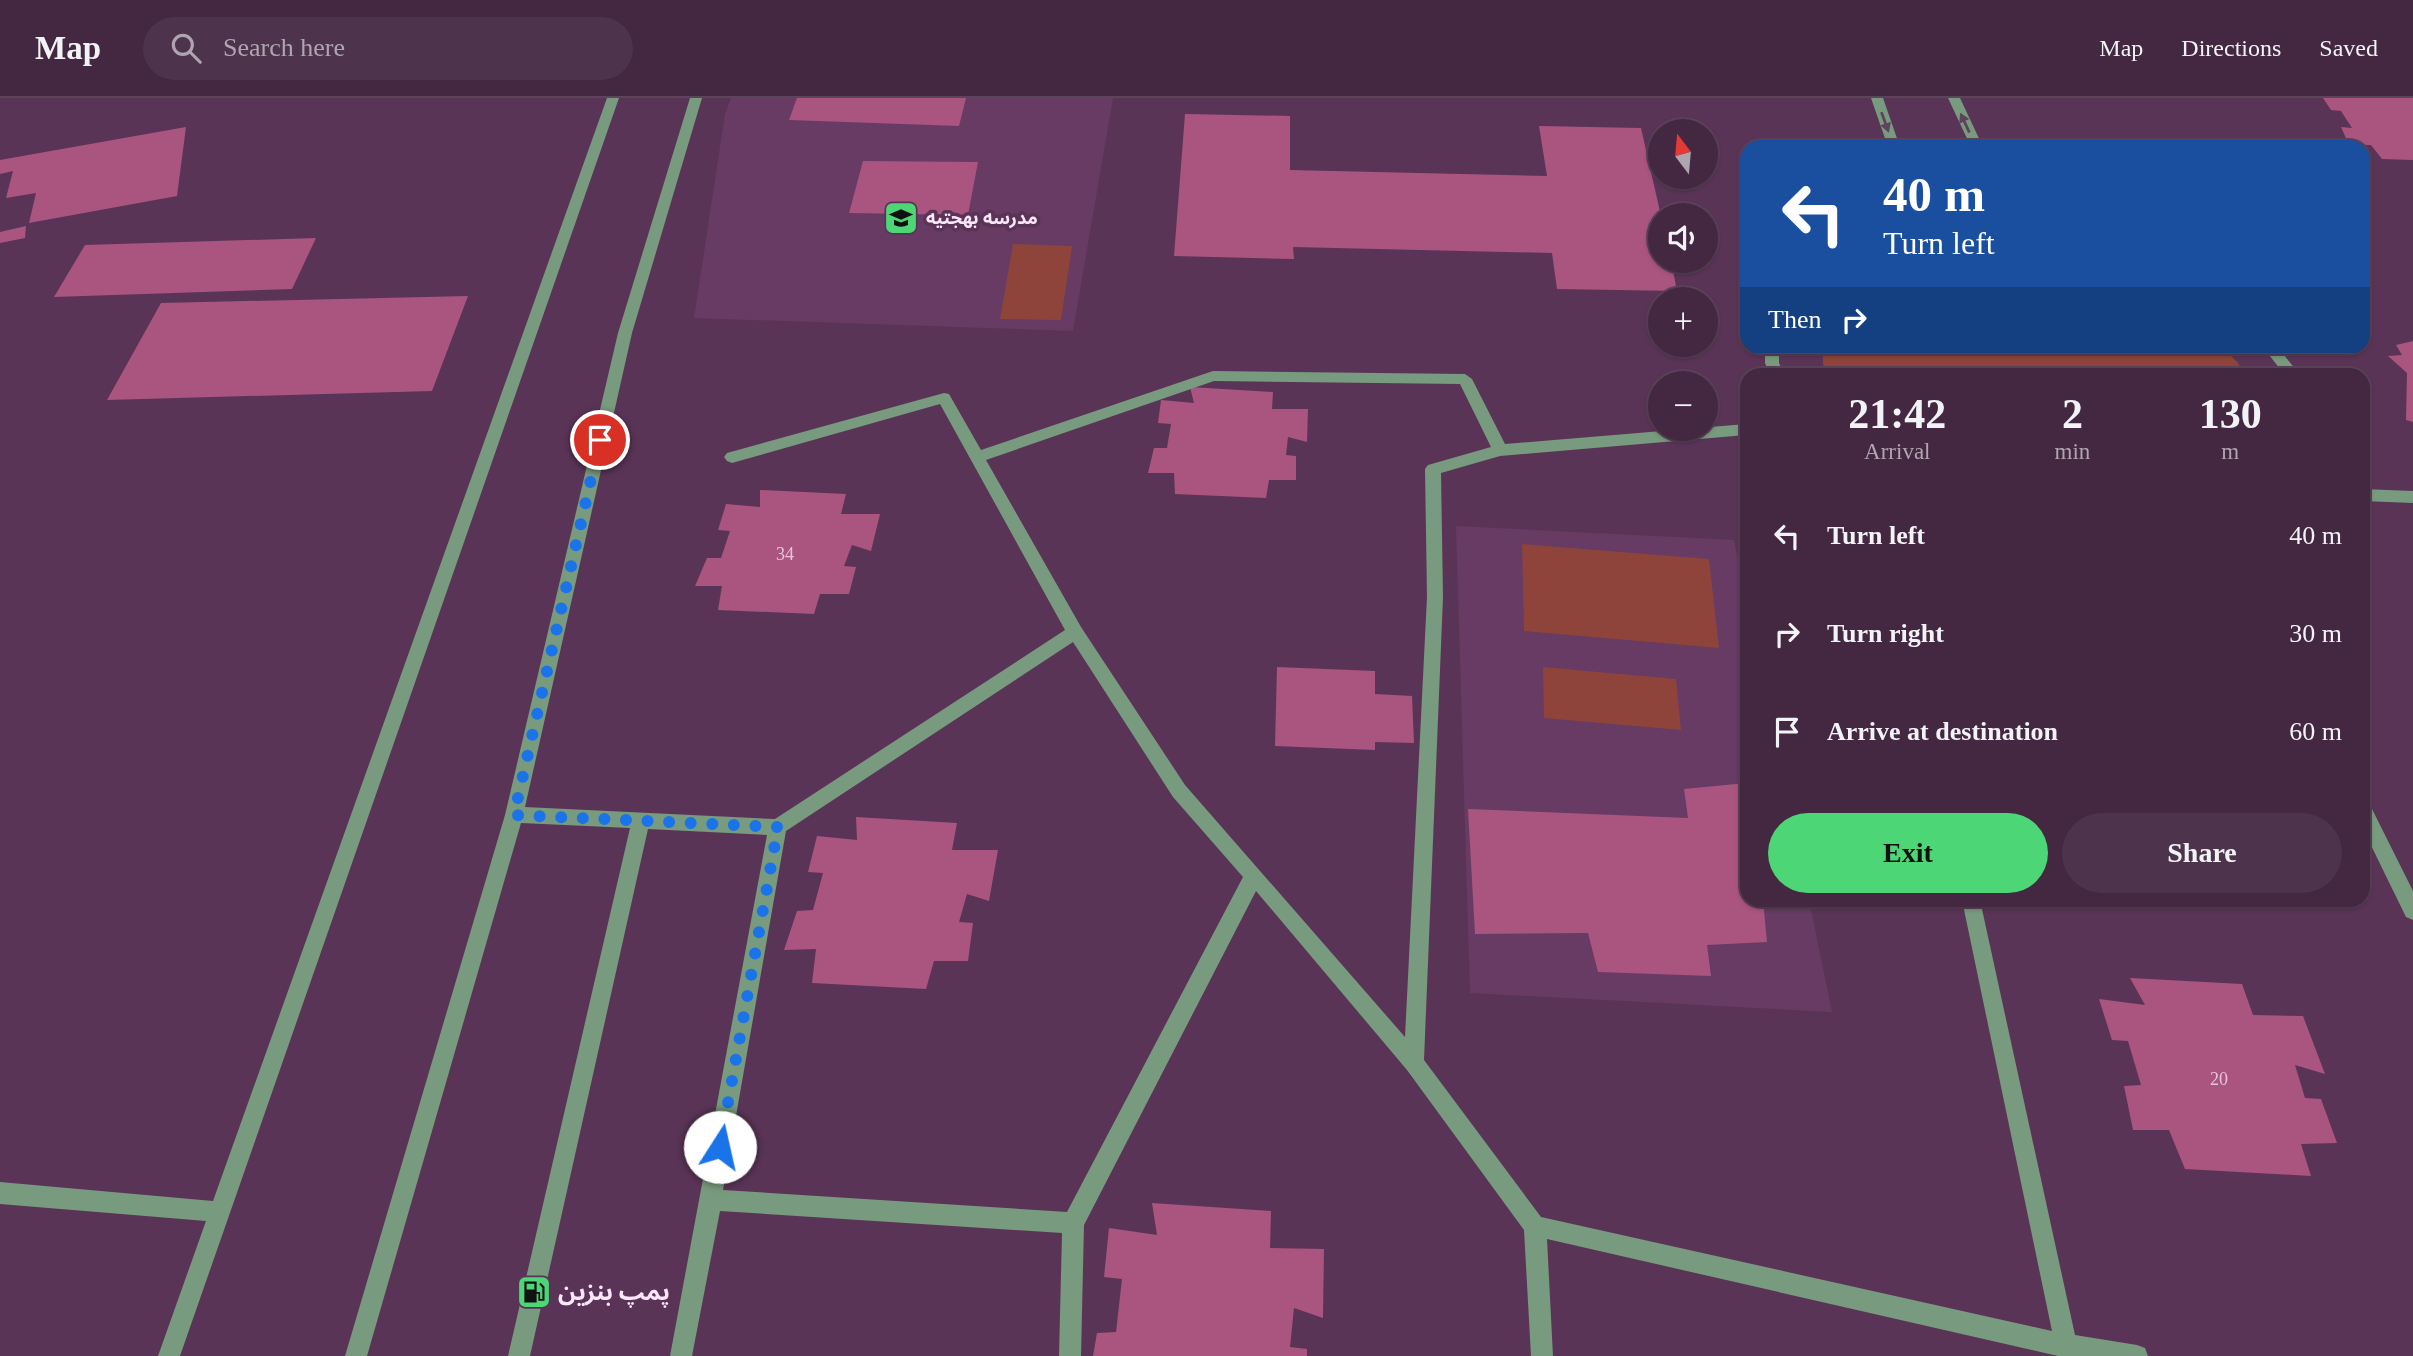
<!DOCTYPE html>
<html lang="en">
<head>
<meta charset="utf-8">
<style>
	:root { --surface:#442741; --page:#4e334c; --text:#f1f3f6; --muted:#afa5b1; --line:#5c445a; --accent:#4dd676 }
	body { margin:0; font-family:"Times New Roman","Noto Sans Arabic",serif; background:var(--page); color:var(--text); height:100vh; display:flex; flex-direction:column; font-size:26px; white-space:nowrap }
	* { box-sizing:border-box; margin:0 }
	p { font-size:23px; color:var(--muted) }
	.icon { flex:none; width:38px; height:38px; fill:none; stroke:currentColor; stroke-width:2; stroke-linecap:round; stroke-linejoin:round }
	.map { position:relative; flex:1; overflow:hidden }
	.sheet { position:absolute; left:1740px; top:270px; width:630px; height:539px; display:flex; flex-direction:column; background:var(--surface); border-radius:21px; box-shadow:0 2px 5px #0004,0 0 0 2px var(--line) }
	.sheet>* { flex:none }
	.hud { position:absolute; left:1740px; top:42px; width:630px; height:214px; border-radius:21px; box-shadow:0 2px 5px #0004,0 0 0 2px var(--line); background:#1a4fa0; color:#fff; overflow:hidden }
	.needle { width:46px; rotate:344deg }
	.tools { position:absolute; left:1648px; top:21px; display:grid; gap:14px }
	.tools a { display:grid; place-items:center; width:70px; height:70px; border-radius:50%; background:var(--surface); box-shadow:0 2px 5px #0004,0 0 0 2px var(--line); font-size:35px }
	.pin { position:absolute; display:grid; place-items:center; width:60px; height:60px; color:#fff; margin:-30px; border:4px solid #fff; border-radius:50%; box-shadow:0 2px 7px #0007 }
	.me { position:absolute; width:77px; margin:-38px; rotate:10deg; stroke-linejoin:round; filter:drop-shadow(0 0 5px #0008) }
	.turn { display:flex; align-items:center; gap:24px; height:147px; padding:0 28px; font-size:32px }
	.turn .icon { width:91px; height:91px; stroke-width:2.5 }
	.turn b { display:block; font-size:49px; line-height:60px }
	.then { display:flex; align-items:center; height:66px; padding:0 28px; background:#0003; gap:14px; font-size:26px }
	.eta { display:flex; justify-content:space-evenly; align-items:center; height:119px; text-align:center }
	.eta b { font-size:42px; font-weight:800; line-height:49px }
	.cta { display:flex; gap:14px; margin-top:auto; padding:14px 28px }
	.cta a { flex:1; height:80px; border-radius:42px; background:var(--accent); color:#111; font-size:28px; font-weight:800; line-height:80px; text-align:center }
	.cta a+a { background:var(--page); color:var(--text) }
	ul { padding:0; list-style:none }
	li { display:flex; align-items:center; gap:21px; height:98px; padding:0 28px }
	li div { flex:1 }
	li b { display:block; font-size:26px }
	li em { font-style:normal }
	header { display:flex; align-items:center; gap:42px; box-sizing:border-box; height:98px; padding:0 35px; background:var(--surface); border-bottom:2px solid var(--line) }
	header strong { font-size:33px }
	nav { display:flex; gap:38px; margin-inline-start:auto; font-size:24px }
	.search { width:490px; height:63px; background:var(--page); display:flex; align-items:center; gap:18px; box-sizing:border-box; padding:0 24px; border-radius:38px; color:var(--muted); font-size:26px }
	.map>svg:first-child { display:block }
	.built { fill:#673b63 }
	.green { fill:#8e443a }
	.building { fill:#aa5480 }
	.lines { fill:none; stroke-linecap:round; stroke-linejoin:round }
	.minor { fill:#789a7e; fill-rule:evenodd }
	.oneway { fill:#5e435d }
	.route { stroke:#1a73e8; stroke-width:12; stroke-dasharray:0 21.6 }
	.labels { text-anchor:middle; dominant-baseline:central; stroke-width:7; stroke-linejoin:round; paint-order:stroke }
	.far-poi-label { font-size:18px; font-weight:bold; fill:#fde6fa; stroke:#5a3457; text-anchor:start }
	.number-label { font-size:18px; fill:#e8c2dc }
	.near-poi-label { font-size:24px; font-weight:bold; fill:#fde6fa; stroke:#5a3457; text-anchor:start }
</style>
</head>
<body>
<header>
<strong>Map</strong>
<div class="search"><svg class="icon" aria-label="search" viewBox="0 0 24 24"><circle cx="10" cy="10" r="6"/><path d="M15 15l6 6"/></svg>Search here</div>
<nav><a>Map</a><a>Directions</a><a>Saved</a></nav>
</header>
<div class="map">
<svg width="2413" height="1258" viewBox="0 0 2413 1258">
	<rect width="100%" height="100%" fill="#5a3457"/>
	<path class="built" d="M731,0H1113L1073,233L694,220L725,16Z
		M1456,428L1734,442L1746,501V802H1809L1832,914L1470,895Z"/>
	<path class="green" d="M1013,146L1072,148L1061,222L1000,221Z
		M1823,248L2223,249L2238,265L2244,276H1827L1823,266Z
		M1522,446L1709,461L1719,550L1524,533Z
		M1543,569L1676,581L1681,632L1544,620Z"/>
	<path class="building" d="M797,0H966L959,28L789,22Z
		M2323,0H2413V62L2382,61L2371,47H2349L2341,29L2352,30L2341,13L2331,12Z
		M1185,16L1290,18V72L1547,78L1539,28L1641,30L1661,118V163H1671L1677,193L1557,191L1552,155L1293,149L1294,161L1174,158Z
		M186,29L177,98L29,125L36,95L6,100L13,73L0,76V62Z
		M863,63L978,64L968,117L849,115Z
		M26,128L25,140L0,145V134Z
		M316,140L292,191L54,199L85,147Z
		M468,198L432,293L107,302L161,205Z
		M2413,243V324L2406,322L2407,275L2388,258L2402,257L2396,247Z
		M1190,289L1273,294L1272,311H1308L1307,344L1288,339L1286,357L1296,358V382H1269L1266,400L1175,396L1174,375H1148L1154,350H1167L1171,326L1158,325L1161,302L1194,305Z
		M760,392L846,396L841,416H880L871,453L852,447L844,468L856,469L849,496H820L814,516L718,512L722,488H695L707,460H721L730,433L718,432L726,406L760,409Z
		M1277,569L1375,573V596L1412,598L1414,645L1375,644V652L1275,648Z
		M1746,685V802H1763L1767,844L1707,847L1711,878L1598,874L1588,835L1475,836L1468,711L1688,720L1684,691Z
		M856,719L957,725L952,752H998L989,803L967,796L959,824L973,825L968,863H934L926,891L812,885L816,851L784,852L797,813L813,812L823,775L808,774L817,738L857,742Z
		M2130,880L2242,886L2253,917L2303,918L2325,976L2295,967L2305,1000L2321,1001L2337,1045L2301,1046L2311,1078L2185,1071L2169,1032H2133L2124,988L2141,987L2128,943L2112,942L2099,901L2145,907Z
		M1152,1105L1271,1113L1270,1150L1324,1151L1323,1220L1294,1210L1290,1249L1307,1251V1258H1093L1097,1235L1116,1234L1122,1181L1104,1179L1109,1130L1157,1137Z"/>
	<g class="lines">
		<path class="minor" d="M607,0H619L180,1258H158L206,1123L0,1106V1084L213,1103Z
			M690,0H702L632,235L525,709L775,721L1065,532L940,306L732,365L727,363L724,359L727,355L944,295L949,296L981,352L1213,273L1465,276L1472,281L1505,346L1746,326V337L1500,358L1441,375L1443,499L1424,962L1541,1119L2052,1233L1962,802H1980L2075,1237L2137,1247L2145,1250L2148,1258H2058L1547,1141L1553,1258H1531L1524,1132L1407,972L1256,793L1084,1127L1081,1258H1059L1062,1135L720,1113L692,1258H670L767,737L648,731L530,1258H508L630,730L521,725L367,1258H345L505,717L618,235ZM1214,283L1460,286L1491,349L1428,367L1425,371L1427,499L1405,939L1185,687L1081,529L986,362ZM1073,544L1173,699L1243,779L1067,1114L723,1092L786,733Z
			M1871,0H1883L1900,49H1888Z
			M1948,0H1960L1983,49H1971Z
			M1765,248H1779V265L1784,276H1770L1765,265Z
			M2262,248H2277L2299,276H2284Z
			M2362,391L2413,393V405L2362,403Z
			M2362,701L2368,703L2413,793V822L2406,819L2362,729Z"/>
	</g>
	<defs><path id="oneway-solid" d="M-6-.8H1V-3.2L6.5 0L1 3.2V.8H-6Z" transform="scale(1.75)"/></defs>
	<g class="oneway">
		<use href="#oneway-solid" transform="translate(1885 24) rotate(70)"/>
		<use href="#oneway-solid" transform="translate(1965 25) rotate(-115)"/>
	</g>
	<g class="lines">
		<path class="route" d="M600,342L514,717L778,729L720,1049"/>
	</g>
	<defs>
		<g id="school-square" transform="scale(1.75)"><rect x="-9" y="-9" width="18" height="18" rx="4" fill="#4dd676" stroke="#5a3457"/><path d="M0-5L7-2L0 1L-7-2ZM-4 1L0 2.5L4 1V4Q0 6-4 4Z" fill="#111"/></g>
		<g id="fuel-square" transform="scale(1.75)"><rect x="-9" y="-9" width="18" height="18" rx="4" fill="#4dd676" stroke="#5a3457"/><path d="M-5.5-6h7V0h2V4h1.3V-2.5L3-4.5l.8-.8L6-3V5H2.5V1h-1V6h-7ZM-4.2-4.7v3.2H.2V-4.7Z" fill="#111"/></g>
	</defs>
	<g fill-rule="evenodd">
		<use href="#school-square" x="901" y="120"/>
		<use href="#fuel-square" x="534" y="1194"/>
	</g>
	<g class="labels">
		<g class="far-poi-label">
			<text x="926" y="120">مدرسه بهجتیه</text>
		</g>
		<g class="number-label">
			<text x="785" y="456">34</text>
			<text x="2219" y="981">20</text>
		</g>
		<g class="near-poi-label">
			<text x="558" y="1194">پمپ بنزین</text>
		</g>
	</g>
</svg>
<div class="tools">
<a><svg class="needle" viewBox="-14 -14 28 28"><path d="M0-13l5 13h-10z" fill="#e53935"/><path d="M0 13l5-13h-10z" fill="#afa5b1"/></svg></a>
<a><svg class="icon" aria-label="sound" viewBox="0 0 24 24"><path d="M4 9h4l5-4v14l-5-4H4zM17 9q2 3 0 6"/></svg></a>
<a>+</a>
<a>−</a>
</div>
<div class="pin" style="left:600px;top:342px;background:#d93025"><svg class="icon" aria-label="arrive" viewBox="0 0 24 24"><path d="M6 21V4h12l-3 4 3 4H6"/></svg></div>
<svg class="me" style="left:720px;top:1049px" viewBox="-20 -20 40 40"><circle r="19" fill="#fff"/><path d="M0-13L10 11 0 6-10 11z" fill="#1a73e8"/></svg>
<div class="hud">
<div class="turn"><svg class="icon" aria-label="left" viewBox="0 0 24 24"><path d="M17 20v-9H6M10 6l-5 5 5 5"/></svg><div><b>40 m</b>Turn left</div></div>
<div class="then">Then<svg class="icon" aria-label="right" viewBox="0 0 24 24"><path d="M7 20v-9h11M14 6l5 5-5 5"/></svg></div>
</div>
<section class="sheet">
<div class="eta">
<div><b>21:42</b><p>Arrival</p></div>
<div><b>2</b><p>min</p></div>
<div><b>130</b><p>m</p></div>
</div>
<ul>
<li><svg class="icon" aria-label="left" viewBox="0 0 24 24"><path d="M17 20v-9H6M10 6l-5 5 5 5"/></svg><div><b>Turn left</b></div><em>40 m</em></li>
<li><svg class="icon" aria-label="right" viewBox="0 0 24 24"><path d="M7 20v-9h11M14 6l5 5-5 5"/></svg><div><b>Turn right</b></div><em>30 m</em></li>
<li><svg class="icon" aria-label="arrive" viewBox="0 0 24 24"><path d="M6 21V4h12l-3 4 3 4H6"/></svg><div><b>Arrive at destination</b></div><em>60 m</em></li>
</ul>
<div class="cta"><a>Exit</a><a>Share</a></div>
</section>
</div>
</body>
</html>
